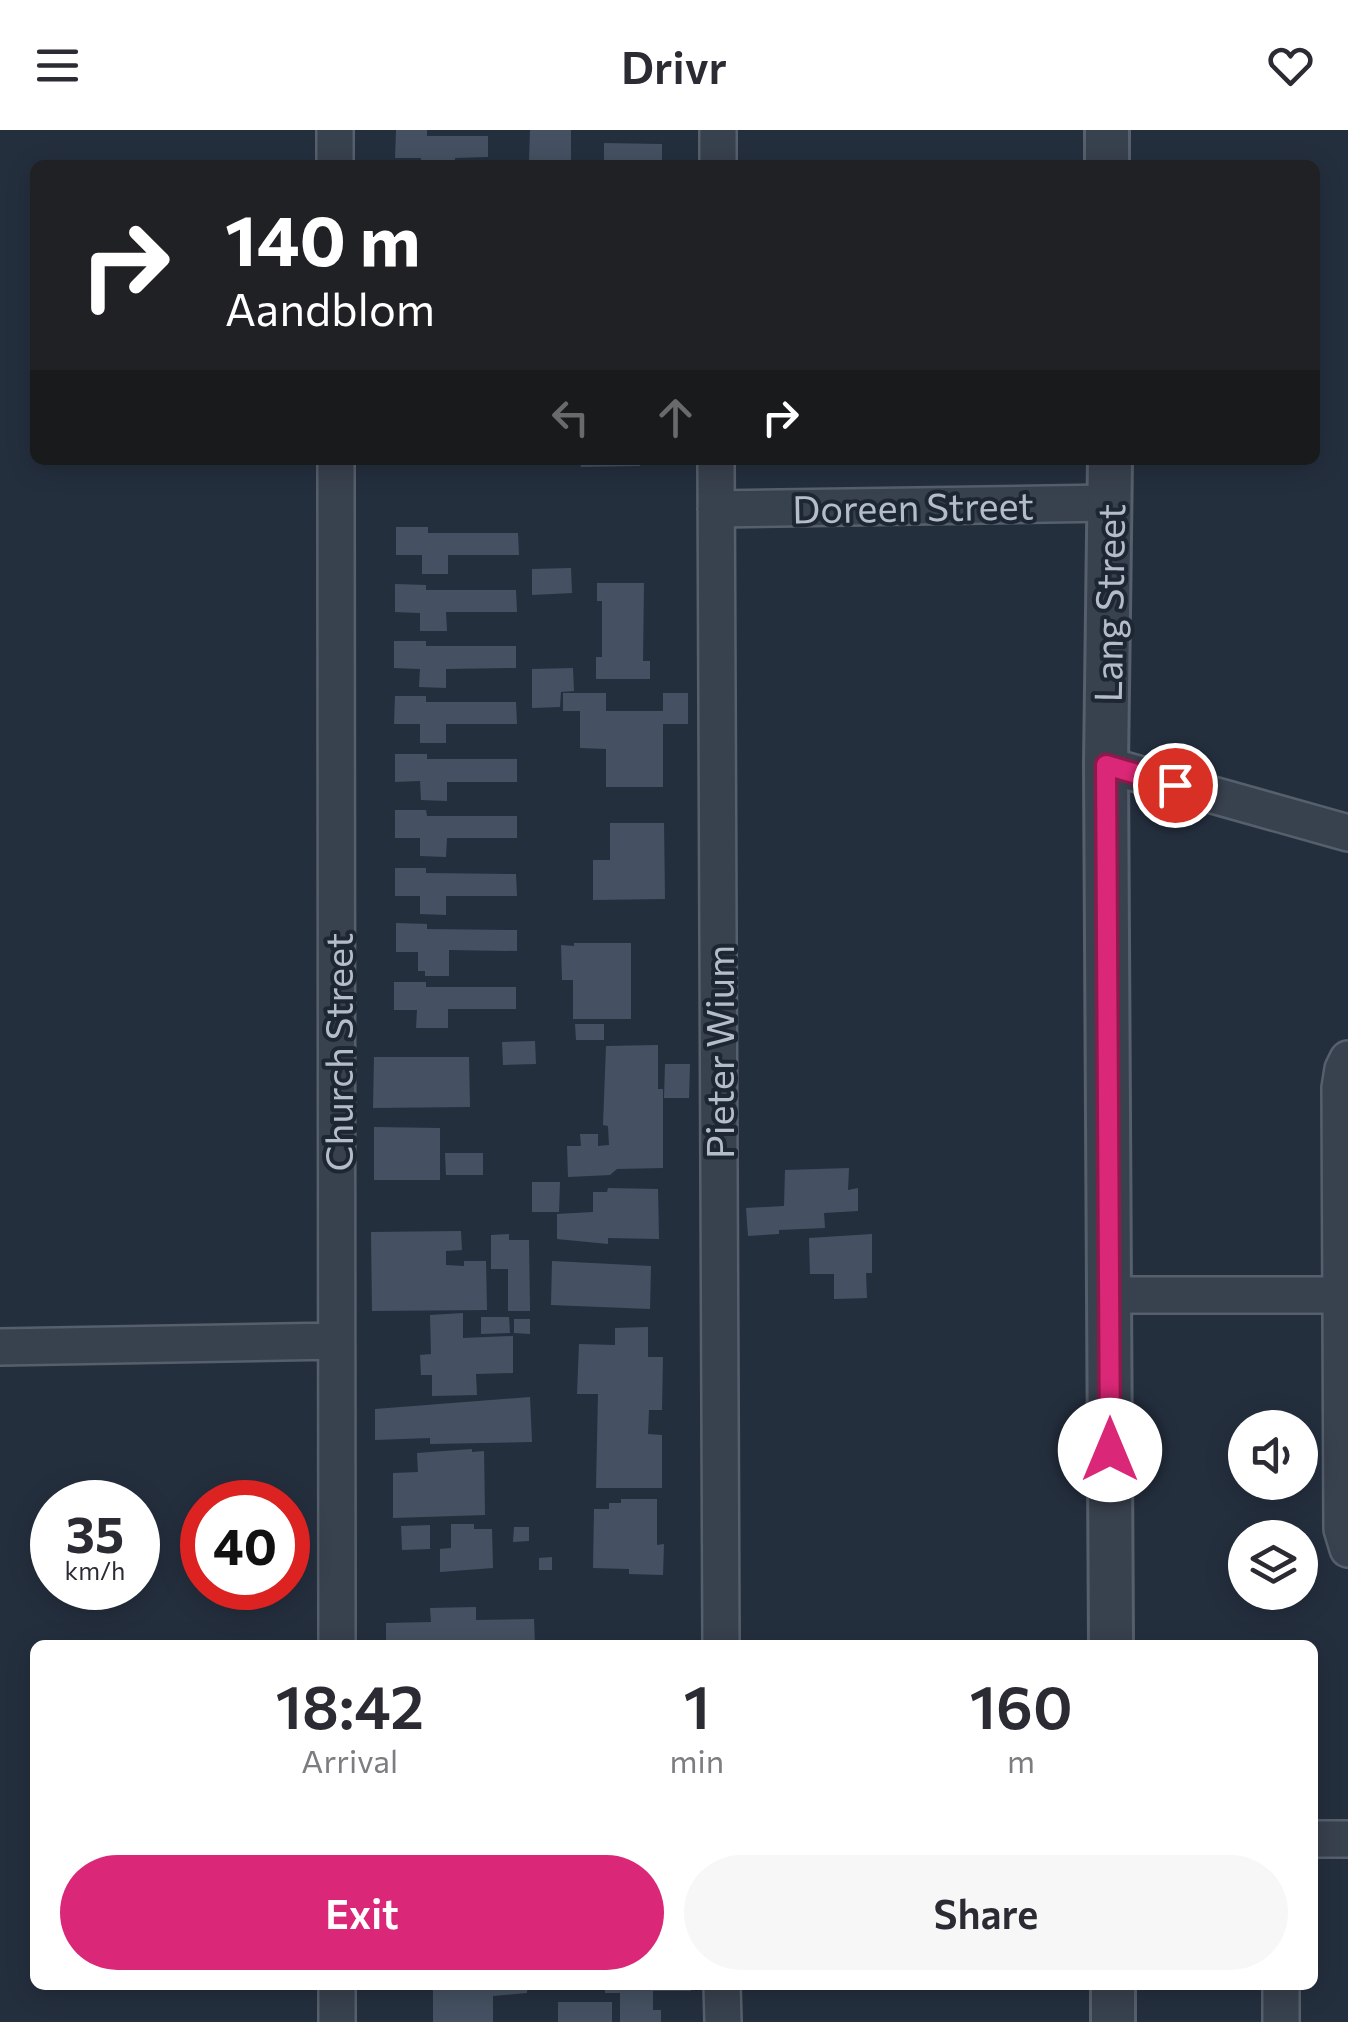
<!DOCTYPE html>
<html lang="en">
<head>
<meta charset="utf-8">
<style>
	:root { --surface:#fff; --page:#f7f7f7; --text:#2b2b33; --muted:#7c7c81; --accent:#db2777 }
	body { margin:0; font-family:Commissioner,sans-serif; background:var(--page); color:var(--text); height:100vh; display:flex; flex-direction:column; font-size:38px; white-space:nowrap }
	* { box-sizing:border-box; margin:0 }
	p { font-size:32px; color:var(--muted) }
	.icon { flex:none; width:55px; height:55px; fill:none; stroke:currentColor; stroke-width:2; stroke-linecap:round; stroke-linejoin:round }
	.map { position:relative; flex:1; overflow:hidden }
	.details { position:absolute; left:30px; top:1510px; width:1288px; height:350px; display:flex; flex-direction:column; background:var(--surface); border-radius:15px; box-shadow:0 5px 25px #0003 }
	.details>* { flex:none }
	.top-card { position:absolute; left:30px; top:30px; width:1290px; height:305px; border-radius:15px; box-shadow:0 5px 25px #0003; background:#202124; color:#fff; overflow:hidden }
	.fabs { position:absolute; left:1228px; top:1280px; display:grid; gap:20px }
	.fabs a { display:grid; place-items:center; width:90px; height:90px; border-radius:50%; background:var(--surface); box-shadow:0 5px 25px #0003; font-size:50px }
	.speed { position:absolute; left:30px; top:1350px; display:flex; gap:20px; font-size:50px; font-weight:700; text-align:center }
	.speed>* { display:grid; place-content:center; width:130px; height:130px; border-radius:50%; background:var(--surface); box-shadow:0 5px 25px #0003; line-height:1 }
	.speed small { font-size:25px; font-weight:400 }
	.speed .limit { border:15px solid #d22; background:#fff; color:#111 }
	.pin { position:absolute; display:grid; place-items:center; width:85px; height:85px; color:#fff; margin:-42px; border:5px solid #fff; border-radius:50%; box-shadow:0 2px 10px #0007 }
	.me { position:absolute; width:110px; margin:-55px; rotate:0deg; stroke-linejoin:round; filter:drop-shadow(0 0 8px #0008) }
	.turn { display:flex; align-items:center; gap:35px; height:210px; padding:0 30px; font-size:45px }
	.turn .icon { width:130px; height:130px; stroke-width:2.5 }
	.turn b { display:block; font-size:70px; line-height:85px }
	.lanes { display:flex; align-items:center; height:95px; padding:0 30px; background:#0003; justify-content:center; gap:50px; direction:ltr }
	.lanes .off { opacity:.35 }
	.eta { display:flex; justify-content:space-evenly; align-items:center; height:170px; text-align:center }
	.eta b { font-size:60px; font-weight:600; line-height:70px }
	.action { display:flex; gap:20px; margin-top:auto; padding:20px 30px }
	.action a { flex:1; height:115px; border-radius:60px; background:var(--accent); color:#fff; font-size:40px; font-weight:600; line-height:115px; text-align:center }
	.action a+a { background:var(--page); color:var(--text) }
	header { display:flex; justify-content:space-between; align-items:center; height:130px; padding:0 30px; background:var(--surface); font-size:45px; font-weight:600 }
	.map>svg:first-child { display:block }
	.building { fill:#455162 }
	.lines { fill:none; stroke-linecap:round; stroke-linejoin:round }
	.minor-casing { stroke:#565f6c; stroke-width:40 }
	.tertiary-casing { stroke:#565f6c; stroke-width:48 }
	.minor { stroke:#38414e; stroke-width:35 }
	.tertiary { stroke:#38414e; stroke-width:42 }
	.route-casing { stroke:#8e194d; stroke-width:25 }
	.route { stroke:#db2777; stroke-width:18 }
	.labels { text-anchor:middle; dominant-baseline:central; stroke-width:8; stroke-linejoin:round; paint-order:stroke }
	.street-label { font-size:38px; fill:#b4bcc9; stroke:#1d2633 }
</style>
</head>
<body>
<header><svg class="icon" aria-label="menu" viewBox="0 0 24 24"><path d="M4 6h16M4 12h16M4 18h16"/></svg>Drivr<svg class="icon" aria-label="heart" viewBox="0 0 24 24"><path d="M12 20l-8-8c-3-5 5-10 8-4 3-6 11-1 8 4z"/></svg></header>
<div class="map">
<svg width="1348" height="1892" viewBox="0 0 1348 1892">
	<rect width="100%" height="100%" fill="#242f3e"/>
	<path class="building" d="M396,0H427V6H488V27L455,28V35H421V28H395Z
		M530,0H571V31H529Z
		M604,13L662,14V35H604Z
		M579,330H640V336L581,337Z
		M396,397H428V403H518L519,425H448V444H422V425H396Z
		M571,438L572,463L532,465V439Z
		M597,453H644L643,531H650V549H596V527H602V471H597Z
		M395,454L426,455V460H516L517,482H446L447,501H420V483L395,482Z
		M394,511H426V516H516V538L446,539V558L419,557L420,539L394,538Z
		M573,538L574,561L561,562L560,577L532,578V539Z
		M563,563H606V581H663V563H688V594H663V657H606V619L580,618V581H563Z
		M395,566H426V572H516L517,594H446V613H420V594H394Z
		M395,624H427V629H517V652H447V671L421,670L420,651L395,652Z
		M395,680H426L427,686H517V708H447L446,727L420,726V708H395Z
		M610,693H664L665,769L593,770V730H610Z
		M395,738H426V743L516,744L517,766H446V785L420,784V766H395Z
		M396,793L427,794V799L517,800V821L449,820V846H425V841H418V822H396Z
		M574,813H631V889H573V850H562L561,815L574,816Z
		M394,852H426V857H516V879H448V898H416L417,880H394Z
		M575,894H604V910H576Z
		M535,911L536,934L503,935L502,912Z
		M658,915V959H663V1038L617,1039L610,1045L568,1047L567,1016H581L580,1004H598V1016L609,1015L608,996L603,995L606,916Z
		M374,927H469L470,977L373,978Z
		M665,934H690L689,968H664Z
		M374,997L440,998V1050H374Z
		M445,1023H483V1045H446Z
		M849,1038L848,1060L858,1058V1081L824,1083L825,1098L779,1100V1104L748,1106L746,1078L784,1076L785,1040Z
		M532,1052H560L559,1082H532Z
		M608,1058L658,1059L659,1109L608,1108V1114L557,1109V1084L593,1082V1062H607Z
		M461,1101L462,1120L446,1121V1135L464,1136V1131H486L487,1180L372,1181L371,1102Z
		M509,1104V1110H529L530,1181H508V1139H491V1105Z
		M872,1104V1143H866L867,1168L834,1169V1144H810L809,1108Z
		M552,1131L651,1136L650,1179L551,1175Z
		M463,1183V1208L513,1206V1243L476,1244L477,1265L432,1266V1245H421L420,1225L431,1224L430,1185Z
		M481,1187H509L510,1203L481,1204Z
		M514,1189H530V1204L514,1203Z
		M648,1197V1227H663L662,1280H649L648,1304L662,1305V1358H596L598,1264H577L579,1214L615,1215V1198Z
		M530,1267L532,1312L430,1314V1308L375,1310V1279Z
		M472,1319V1322L484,1321L485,1385L393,1388V1343L418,1342L417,1323Z
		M621,1369H657V1415L664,1414L663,1445L629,1444V1439L593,1438L594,1379H609V1373H621Z
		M451,1394H474V1399H492L493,1438L440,1442V1419L451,1418Z
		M430,1395V1419L402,1420L401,1396Z
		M514,1397H529V1411L513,1412Z
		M552,1427V1440H539V1428Z
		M476,1477V1490L534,1489L535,1515H386V1493L431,1492L430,1478Z
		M433,1855H527V1863L493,1866V1892H433Z
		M605,1855H691V1861H653V1880H661V1892H620V1863H605Z
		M558,1872H612V1892H558Z"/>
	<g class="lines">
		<g class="minor-casing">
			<path id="minor" d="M335,0V35
				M718,35V0
				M336,330L337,1515
				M716,330L721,1515
				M716,379L1110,373
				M1106,635L1348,703
				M1348,929L1343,939L1340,958L1342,1399L1348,1419
				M1110,1165H1343
				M0,1217L336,1211
				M1312,1709H1348
				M337,1855V1892
				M722,1855L723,1892
				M1281,1855V1892"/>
		</g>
		<g class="tertiary-casing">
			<path id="tertiary" d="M1107,0V35
				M1110,330L1106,635L1111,1515
				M1113,1855V1892"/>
		</g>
		<use href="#minor" class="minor"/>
		<use href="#tertiary" class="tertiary"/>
	</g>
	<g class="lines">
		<g class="route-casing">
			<path id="route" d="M1110,1320L1106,635L1175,655"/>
		</g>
		<use href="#route" class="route"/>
	</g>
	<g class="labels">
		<g class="street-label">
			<text transform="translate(913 376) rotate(-1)">Doreen Street</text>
			<text transform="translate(1108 473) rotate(-89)">Lang Street</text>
			<text transform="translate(337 922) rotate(-90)">Church Street</text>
			<text transform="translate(718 922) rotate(-90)">Pieter Wium</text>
		</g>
	</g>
</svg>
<div class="fabs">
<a><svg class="icon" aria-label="sound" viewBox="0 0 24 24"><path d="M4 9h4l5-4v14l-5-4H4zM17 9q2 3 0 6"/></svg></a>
<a><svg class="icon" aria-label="layers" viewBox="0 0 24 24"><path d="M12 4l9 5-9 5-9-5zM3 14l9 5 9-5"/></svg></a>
</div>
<div class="speed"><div>35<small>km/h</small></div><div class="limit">40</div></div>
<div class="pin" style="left:1175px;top:655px;background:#d93025"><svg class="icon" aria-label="arrive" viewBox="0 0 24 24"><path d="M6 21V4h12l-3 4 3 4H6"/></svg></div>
<svg class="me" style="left:1110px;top:1320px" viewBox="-20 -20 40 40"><circle r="19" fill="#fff"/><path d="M0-13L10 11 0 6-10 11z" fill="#db2777"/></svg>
<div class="top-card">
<div class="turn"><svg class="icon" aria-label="right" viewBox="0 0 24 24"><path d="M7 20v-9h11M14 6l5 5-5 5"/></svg><div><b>140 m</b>Aandblom</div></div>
<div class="lanes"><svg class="icon off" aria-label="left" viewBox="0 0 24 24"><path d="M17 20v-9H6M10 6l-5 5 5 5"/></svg><svg class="icon off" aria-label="ahead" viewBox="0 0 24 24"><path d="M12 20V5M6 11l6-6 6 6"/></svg><svg class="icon" aria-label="right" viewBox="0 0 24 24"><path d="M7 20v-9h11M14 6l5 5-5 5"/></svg></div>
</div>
<section class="details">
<div class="eta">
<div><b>18:42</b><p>Arrival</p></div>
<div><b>1</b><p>min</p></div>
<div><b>160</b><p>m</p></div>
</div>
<div class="action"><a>Exit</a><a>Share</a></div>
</section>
</div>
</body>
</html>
